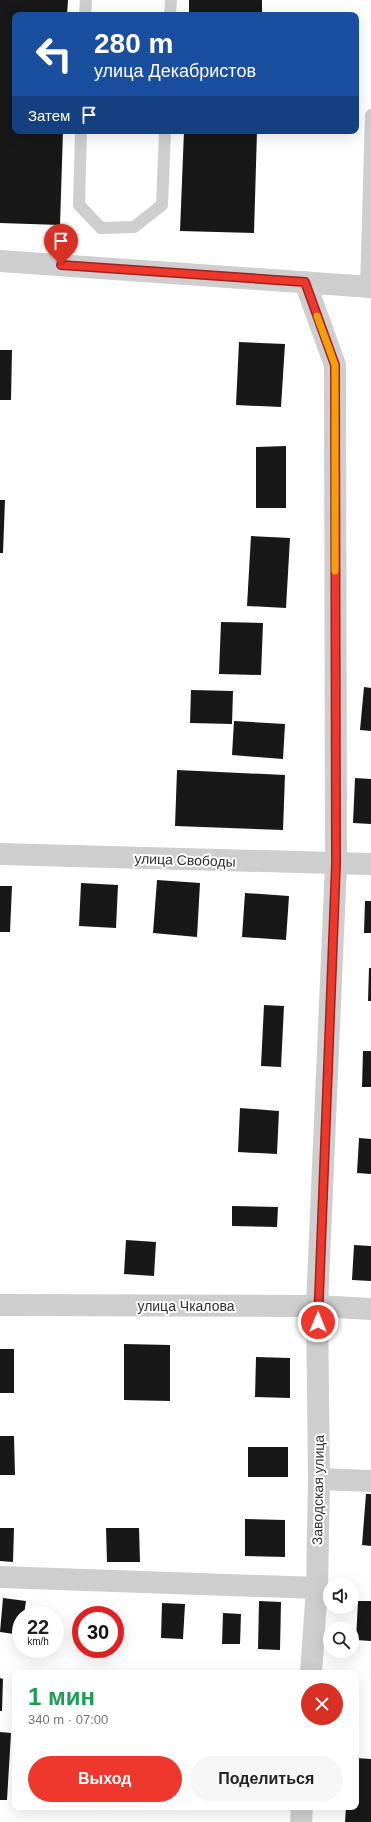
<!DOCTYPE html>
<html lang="ru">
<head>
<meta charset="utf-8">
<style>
	:root { --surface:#fff; --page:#f6f6f6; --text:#222; --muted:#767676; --accent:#ef382d }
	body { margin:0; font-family:Arial,sans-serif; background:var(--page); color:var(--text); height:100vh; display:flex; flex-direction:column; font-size:15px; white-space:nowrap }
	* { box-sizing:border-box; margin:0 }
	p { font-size:13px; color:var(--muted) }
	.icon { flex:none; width:22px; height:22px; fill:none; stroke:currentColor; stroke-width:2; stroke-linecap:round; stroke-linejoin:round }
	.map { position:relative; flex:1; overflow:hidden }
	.drawer { position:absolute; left:12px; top:1670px; width:347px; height:140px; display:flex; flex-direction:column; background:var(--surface); border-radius:8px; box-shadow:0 4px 16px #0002 }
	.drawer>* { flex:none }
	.hud { position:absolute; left:12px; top:12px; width:347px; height:122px; border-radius:8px; box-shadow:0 4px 16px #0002; background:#1a4fa0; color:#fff; overflow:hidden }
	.buttons { position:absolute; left:323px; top:1578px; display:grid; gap:8px }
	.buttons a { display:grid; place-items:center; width:36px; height:36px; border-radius:50%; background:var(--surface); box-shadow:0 4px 16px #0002; font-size:20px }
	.speed { position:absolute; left:12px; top:1606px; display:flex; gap:8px; font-size:20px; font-weight:700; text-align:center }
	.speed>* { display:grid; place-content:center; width:52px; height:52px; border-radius:50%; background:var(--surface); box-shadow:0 4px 16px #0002; line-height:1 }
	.speed small { font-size:10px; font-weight:400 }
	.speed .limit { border:6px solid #d22; background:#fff; color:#111 }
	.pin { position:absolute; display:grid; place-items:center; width:34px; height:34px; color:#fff; margin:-41px -17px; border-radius:50% 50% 50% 0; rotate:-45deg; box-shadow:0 0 4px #0007 }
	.pin .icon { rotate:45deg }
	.me { position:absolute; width:44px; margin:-22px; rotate:0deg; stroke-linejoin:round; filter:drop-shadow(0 0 3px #0008) }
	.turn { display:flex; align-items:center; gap:14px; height:84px; padding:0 16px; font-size:18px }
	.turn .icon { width:52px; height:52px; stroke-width:2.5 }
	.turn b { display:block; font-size:28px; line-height:34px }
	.then { display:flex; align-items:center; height:38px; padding:0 16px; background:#0003; gap:8px; font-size:15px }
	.round { display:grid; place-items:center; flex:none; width:42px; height:42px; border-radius:21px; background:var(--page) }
	.overview { display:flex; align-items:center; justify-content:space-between; height:68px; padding:0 16px }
	h1 { font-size:24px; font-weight:700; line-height:30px; color:#1e9e55 }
	.button { display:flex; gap:8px; margin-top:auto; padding:8px 16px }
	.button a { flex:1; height:46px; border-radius:24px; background:var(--accent); color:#fff; font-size:16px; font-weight:700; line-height:46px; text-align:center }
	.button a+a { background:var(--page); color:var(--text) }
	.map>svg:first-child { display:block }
	.building { fill:#181818 }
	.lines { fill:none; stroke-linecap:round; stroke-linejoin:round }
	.lane { stroke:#cecece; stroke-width:12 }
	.street { stroke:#cecece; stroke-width:22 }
	.route-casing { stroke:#9b241d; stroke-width:10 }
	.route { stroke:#ef382d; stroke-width:7 }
	.slow { stroke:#f59e0b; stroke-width:7 }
	.labels { text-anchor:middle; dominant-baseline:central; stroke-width:4; stroke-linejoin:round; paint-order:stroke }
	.street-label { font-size:14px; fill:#313131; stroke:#fff }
</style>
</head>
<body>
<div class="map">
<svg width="371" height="1822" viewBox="0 0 371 1822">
	<rect width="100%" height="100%" fill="#fff"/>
	<path class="building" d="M0,0H68L67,15H15V131H63L60,225L0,223Z
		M189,0H262V15H189Z
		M184,131H257L254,233L180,231Z
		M239,342L285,344L281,407L236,405Z
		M0,350H12L11,400H0Z
		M286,446V508H256V447Z
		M0,500H5L3,553H0Z
		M251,536L290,538L286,608L247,606Z
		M221,622L263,623L261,675L219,674Z
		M364,687L371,688V731L360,730Z
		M191,690L233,691L232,724L190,723Z
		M234,721L285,724L283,759L232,755Z
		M177,770L285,775L283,830L175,826Z
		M355,778L371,779V824L353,823Z
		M157,880L200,883L197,937L153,933Z
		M81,883L118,885L116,928L79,926Z
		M0,886H12L10,932H0Z
		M245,893L289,896L286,940L242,937Z
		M365,901H371V933H364Z
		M369,968H371V1001H368Z
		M264,1005L284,1006L281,1067L261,1066Z
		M363,1051H371V1087H362Z
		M240,1108L279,1111L277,1154L238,1152Z
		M359,1138L371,1139V1174L357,1173Z
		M232,1206L278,1207L277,1227L232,1226Z
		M126,1240L156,1242L154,1276L124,1274Z
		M354,1245L371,1246V1281L352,1280Z
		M124,1344L170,1345V1401L124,1400Z
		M0,1349H14V1393H0Z
		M256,1357L290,1358V1398L255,1397Z
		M0,1436H14L15,1475H0Z
		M248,1447H288V1477H248Z
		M366,1494H371V1546L362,1545Z
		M245,1519L285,1520V1557L245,1556Z
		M0,1528H14L13,1562L0,1561Z
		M106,1528H139L140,1562H107Z
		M3,1598L26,1601L24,1615H21V1635L0,1632Z
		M259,1601L281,1602L280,1650L258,1649Z
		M358,1601H371V1641L356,1640Z
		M162,1603L185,1604L183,1639L161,1638Z
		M223,1613L241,1614L240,1644H222Z
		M0,1678L3,1679L2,1711H0Z
		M0,1732L11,1733L7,1800H0Z
		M356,1758L371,1759V1822H345L346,1807H356Z"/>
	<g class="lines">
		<path class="lane" d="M85,15L86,0
			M170,15L171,0
			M81,131L79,205L101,228L134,227L162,205L165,131
			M366,287L371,115"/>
		<path class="street" d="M0,261L371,287
			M305,282L335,365L336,864L317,1306L319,1479L317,1588L311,1673
			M0,854L371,864
			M0,1305L317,1306L371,1309
			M319,1479L371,1481
			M0,1577L317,1588
			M301,1822L302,1807"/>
	</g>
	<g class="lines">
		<g class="route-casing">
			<path id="route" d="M61,265L305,282L335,365L336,864L318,1322"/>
		</g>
		<use href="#route" class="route"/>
		<path class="slow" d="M317,316L335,365V571"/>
	</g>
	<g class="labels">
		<g class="street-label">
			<text transform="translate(185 860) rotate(2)">улица Свободы</text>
			<text x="186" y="1306">улица Чкалова</text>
			<text transform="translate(318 1490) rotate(-89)">Заводская улица</text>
		</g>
	</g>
</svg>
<div class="buttons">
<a><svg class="icon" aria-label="sound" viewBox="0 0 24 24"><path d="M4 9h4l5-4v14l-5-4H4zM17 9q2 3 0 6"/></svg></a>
<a><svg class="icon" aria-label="search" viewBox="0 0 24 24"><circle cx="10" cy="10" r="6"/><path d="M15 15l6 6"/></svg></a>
</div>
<div class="speed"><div>22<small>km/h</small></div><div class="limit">30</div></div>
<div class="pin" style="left:61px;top:265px;background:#d93025"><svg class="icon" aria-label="arrive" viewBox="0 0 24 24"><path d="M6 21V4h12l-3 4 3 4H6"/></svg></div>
<svg class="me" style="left:318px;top:1322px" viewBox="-20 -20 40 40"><circle r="17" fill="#ef382d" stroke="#fff" stroke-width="3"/><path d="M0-11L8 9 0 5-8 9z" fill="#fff"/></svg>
<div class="hud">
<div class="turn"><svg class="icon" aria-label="left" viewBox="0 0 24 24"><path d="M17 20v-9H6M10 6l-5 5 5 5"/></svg><div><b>280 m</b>улица Декабристов</div></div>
<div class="then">Затем<svg class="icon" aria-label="arrive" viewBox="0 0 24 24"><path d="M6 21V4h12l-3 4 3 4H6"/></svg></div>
</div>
<section class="drawer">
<div class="overview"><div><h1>1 мин</h1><p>340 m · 07:00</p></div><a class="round" style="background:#d93025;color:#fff"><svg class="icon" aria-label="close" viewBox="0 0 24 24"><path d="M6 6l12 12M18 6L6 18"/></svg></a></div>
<div class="button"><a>Выход</a><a>Поделиться</a></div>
</section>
</div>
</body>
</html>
